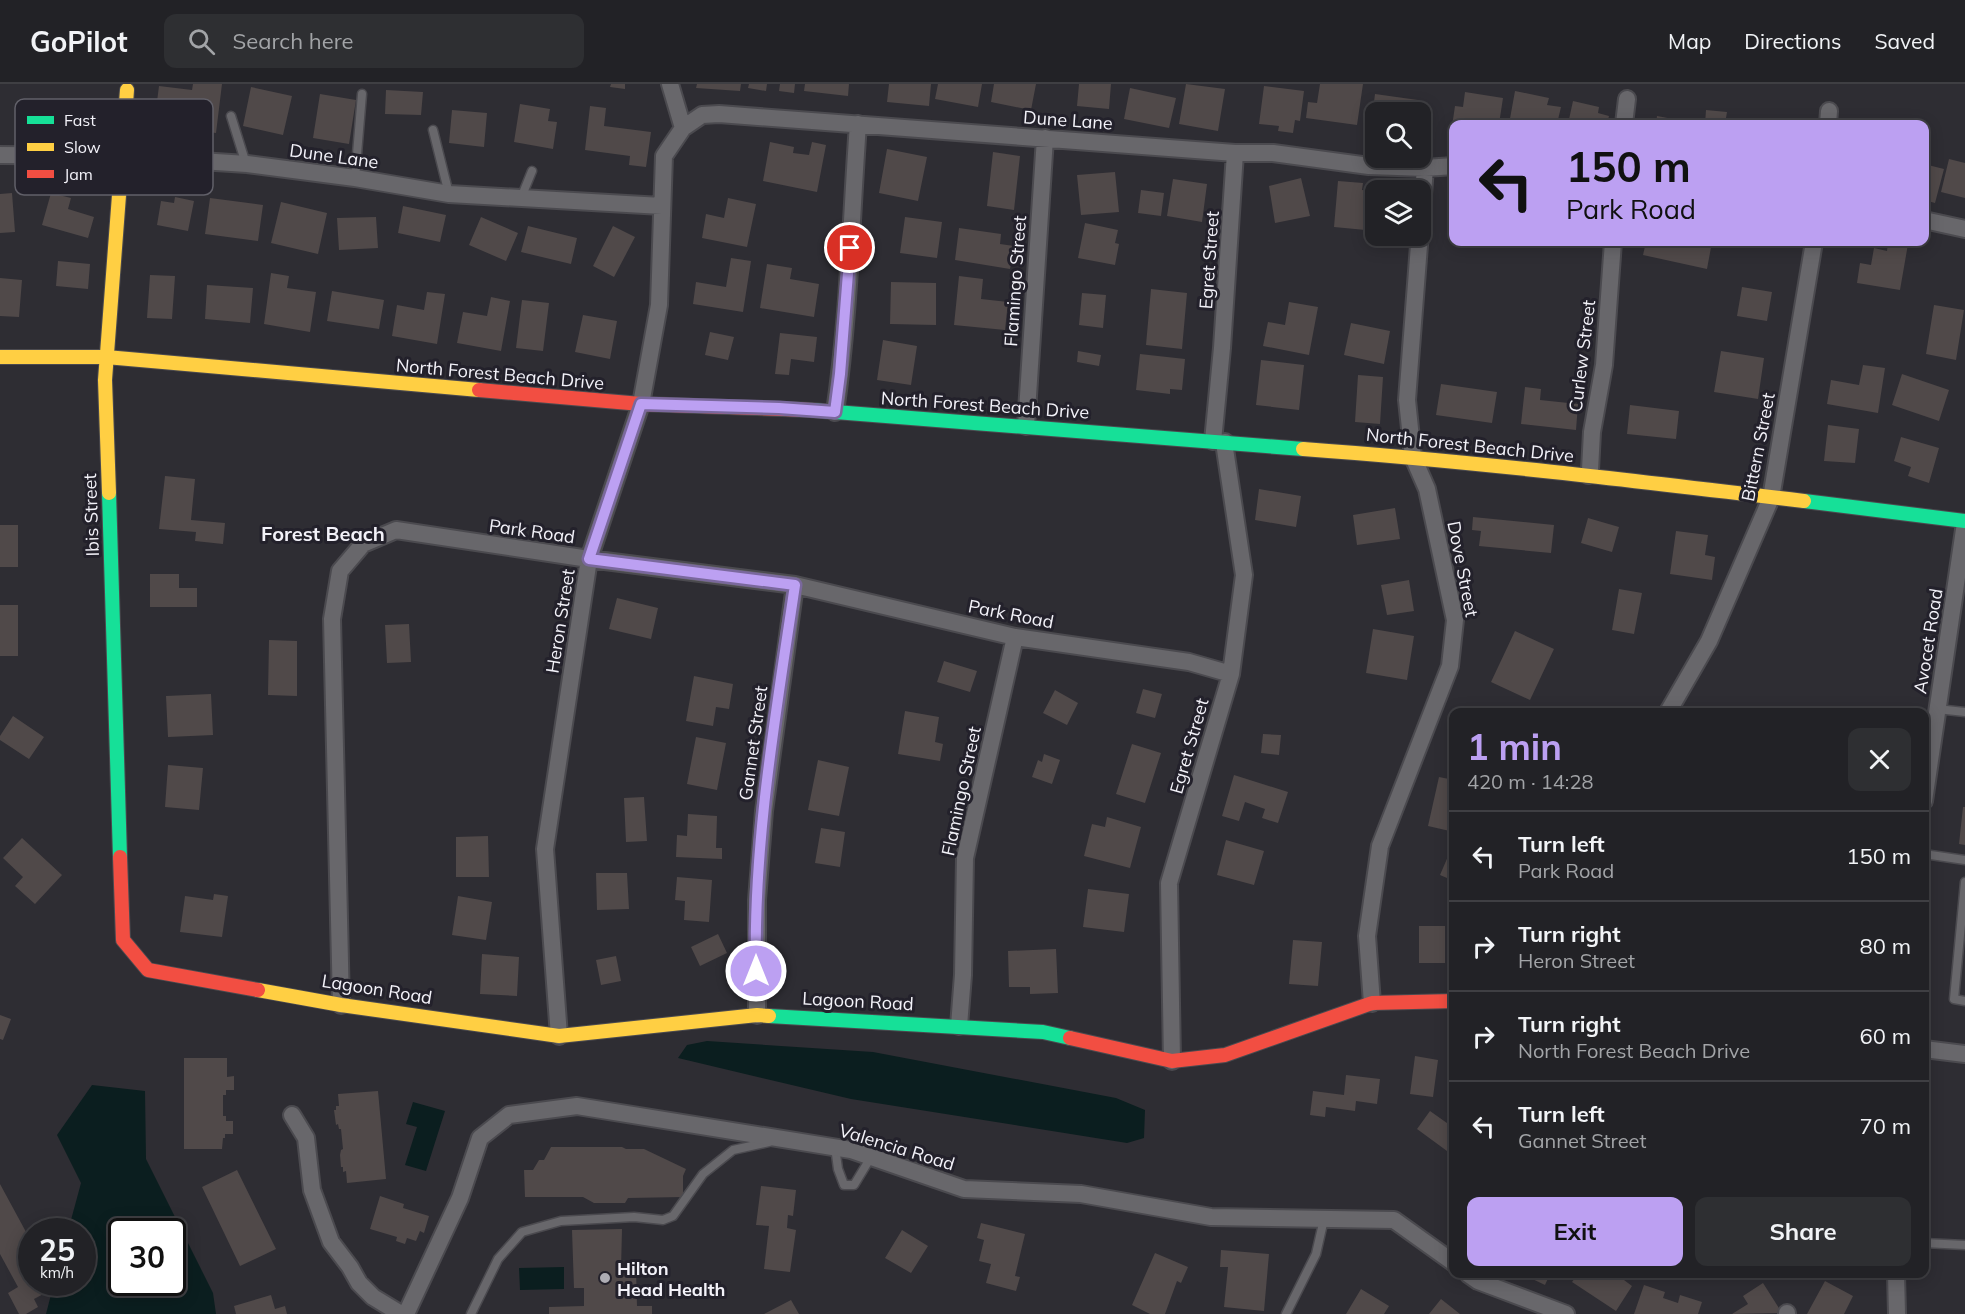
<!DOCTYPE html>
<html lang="en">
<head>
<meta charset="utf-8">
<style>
	:root { --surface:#222226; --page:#2e2f32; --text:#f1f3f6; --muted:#a2a4a7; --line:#3f3f43; --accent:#bca0f2 }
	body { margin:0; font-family:Mulish,sans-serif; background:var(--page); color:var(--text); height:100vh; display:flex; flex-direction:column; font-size:22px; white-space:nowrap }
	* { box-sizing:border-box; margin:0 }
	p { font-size:20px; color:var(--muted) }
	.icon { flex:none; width:33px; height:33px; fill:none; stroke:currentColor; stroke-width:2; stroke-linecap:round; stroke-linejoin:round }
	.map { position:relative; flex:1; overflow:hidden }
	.details { position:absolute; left:1449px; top:624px; width:480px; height:570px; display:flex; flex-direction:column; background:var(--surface); border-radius:12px; box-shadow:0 3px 15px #0003,0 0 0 2px var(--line) }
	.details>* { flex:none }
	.guide { position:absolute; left:1449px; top:36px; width:480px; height:126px; border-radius:12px; box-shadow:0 3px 15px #0003,0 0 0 2px var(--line); background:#bca0f2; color:#111; overflow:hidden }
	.controls { position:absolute; left:1365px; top:18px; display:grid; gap:12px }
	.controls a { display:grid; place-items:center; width:66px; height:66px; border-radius:12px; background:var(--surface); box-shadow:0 3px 15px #0003,0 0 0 2px var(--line); font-size:30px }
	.speed { position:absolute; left:18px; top:1134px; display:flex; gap:12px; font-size:30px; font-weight:700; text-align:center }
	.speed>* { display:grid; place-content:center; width:78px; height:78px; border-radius:50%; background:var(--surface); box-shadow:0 3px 15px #0003,0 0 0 2px var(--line); line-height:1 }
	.speed small { font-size:15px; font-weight:400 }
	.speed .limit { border:3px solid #111; border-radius:9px; background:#fff; color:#111 }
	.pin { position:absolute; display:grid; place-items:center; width:51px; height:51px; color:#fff; margin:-26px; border:3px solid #fff; border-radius:50%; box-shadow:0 2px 6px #0007 }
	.me { position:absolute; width:66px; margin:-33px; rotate:0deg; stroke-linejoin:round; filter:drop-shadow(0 0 4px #0008) }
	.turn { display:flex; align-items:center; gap:21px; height:126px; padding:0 18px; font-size:27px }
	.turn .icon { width:78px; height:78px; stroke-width:2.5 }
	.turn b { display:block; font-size:42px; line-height:51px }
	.round { display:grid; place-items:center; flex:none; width:63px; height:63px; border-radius:12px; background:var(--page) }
	.headline { display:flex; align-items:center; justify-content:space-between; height:102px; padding:0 18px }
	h1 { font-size:36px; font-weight:700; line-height:45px; color:var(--accent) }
	.primary-button { display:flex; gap:12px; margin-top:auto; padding:12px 18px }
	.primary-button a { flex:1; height:69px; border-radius:12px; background:var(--accent); color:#111; font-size:24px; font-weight:700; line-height:69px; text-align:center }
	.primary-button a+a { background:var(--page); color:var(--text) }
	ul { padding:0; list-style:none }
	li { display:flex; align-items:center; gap:18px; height:90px; padding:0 18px; border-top:2px solid var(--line) }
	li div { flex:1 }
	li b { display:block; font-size:22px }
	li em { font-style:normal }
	header { display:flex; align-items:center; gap:36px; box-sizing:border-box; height:84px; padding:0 30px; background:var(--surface); border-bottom:2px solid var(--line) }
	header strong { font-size:28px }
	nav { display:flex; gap:33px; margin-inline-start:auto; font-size:21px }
	.search { width:420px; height:54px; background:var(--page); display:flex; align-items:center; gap:15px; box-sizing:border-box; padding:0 21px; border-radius:12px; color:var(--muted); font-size:22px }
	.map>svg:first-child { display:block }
	.water { fill:#0b1e1f; fill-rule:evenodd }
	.building { fill:#504949 }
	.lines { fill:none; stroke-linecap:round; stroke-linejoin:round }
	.lane-casing { stroke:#4b4a4f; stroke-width:11 }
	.street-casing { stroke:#4b4a4f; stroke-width:20 }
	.fast-casing { stroke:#4b4a4f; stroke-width:16 }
	.slow-casing { stroke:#4b4a4f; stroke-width:16 }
	.jam-casing { stroke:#4b4a4f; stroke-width:16 }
	.lane { stroke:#68676b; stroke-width:8 }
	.street { stroke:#68676b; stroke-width:16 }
	.fast { stroke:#16e098; stroke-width:14 }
	.slow { stroke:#ffcf43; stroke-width:14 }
	.jam { stroke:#f24e42; stroke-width:14 }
	.route-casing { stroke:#7a689d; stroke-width:15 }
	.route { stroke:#bca0f2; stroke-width:10 }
	.poi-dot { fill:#aeadb4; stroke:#23212b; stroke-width:2 }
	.labels { text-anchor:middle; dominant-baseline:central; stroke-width:6; stroke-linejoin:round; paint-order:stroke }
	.street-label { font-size:18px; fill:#f3f2f9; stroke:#23212b }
	.poi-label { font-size:18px; font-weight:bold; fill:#f3f2f9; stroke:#23212b; text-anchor:start }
	.neighbourhood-label { font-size:20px; font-weight:bold; fill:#f3f2f9; stroke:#23212b }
	.key { fill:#23212b; stroke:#616069; stroke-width:1.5 }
	.key-label { font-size:16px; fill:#f3f2f9 }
</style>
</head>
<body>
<header>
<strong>GoPilot</strong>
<div class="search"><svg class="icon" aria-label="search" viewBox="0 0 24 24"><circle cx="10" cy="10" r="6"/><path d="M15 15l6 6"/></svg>Search here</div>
<nav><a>Map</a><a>Directions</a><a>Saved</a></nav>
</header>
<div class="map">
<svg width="1965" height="1230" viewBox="0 0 1965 1230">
	<rect width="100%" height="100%" fill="#2e2d33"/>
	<path class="water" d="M707,957L873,968L1116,1014L1145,1026L1144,1054L1127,1059L851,1015L678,974L687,961Z
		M92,1001L145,1007L146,1075L213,1209L216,1230H46L54,1199L82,1198V1148L68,1147L81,1099L57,1051ZM122,1148H172V1198H122Z
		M413,1018L445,1027L426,1087L405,1081L417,1043L406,1040Z
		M564,1183V1205L520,1206L519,1184Z"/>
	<path class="building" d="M193,0H222L216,49L154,41L159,2L192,6Z
		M611,0H625V5L610,3Z
		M697,0H741L740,7L696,4Z
		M749,0H767L766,7L748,4Z
		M780,0H795L794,9L779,7Z
		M805,0H849L848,12L804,7Z
		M889,0H931L929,22L887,18Z
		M938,0H982L978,23L935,15Z
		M994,0H1036L1031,26L991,18Z
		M1079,0H1111L1109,25L1077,22Z
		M1186,0L1225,5L1218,47L1179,40Z
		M1320,0H1363L1357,41L1306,34L1308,18L1317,19Z
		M1264,2L1304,7L1300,37L1295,36L1293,49L1278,47L1279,42L1259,40Z
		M251,3L292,12L283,51L243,42Z
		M1130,4L1176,14L1169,44L1124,35Z
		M386,6L423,8L421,31L385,30Z
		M1515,7L1549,14L1547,21L1561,23L1557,40H1509Z
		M1465,8L1503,14L1499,40H1454V57L1450,56L1455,22L1463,23Z
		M320,10L356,16L349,60L313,54Z
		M1375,10L1418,16L1416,28H1376V42H1371Z
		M1573,17L1599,23L1598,29L1609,32L1607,40H1568Z
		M520,20L550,25L548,37L557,38L553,65L514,58Z
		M590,22L606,24L604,42L651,48L646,83L629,81L630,72L585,66Z
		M452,26L487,29L484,63L449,59Z
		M1706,26L1727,28L1725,40H1705Z
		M1657,32L1673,35L1672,40H1656Z
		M770,58L794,63L793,69L809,71L812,58L826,61L817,108L763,97Z
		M887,65L927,73L918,117L879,109Z
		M993,68L1020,72L1014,126L987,122Z
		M1949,75L1965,79V114L1941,108Z
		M1924,80L1944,85L1935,119L1924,116Z
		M1115,88L1119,128L1081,131L1077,91Z
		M1301,94L1310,132L1275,139L1269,102Z
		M1173,95L1207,100L1202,138L1167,132Z
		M1338,97L1363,99L1362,106L1376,107V147L1334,143Z
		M1141,106L1164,109L1161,132L1138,129Z
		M12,109L15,148L0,149V110Z
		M51,109L71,114L68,125L94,133L88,154L42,141Z
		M175,113L194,117L188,147L157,141L161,117L174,119Z
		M210,114L263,121L258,157L205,150Z
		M728,114L756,120L747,163L702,154L706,130L724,134Z
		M281,118L327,129L318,170L271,159Z
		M403,122L446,131L440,158L398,149Z
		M376,133L378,164L339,166L337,134Z
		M481,133L518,149L506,177L469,161Z
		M905,133L942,138L937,174L900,169Z
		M1085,139L1118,146L1115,159L1119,160L1115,181L1078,174Z
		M528,142L577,154L571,180L521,168Z
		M613,142L635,153L614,193L593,182Z
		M959,144L1001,150L1000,160L1014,162L1010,185L955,176Z
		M1646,158H1712L1707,185L1643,171Z
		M1888,158L1908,160L1900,206L1857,199L1860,179L1871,181L1874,164L1887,167Z
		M731,174L751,177L743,228L693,220L696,198L726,203Z
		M58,177L90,180L88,205L56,202Z
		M767,180L792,184L790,195L819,200L814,233L760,224Z
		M271,189L289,192L287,204L316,208L310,248L264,240Z
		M150,191L175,192L172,235L147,234Z
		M959,192L983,195L981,215L1008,218L1005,246L954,241Z
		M0,194L22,196L19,233L0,232Z
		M891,198L936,199V241L890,240Z
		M207,201L253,204L250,239L205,235Z
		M1742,203L1772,208L1767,237L1737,232Z
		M1151,205L1187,209L1182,265L1146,261Z
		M332,207L384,216L379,245L327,237Z
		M427,208L445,210L437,260L392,252L397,221L424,226Z
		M1082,209L1106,211L1103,244L1079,241Z
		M491,213L510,217L501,267L457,259L463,228L487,232Z
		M522,216L549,219L543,267L516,264Z
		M1289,218L1318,223L1309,271L1263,262L1268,238L1285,241Z
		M1934,221L1964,226L1956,276L1926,270Z
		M583,231L617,237L610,275L575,268Z
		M1351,239L1390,247L1384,280L1344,271Z
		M710,248L734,253L728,276L705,271Z
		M780,249L817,253L814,278L791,275L789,291L775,290Z
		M883,256L917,262L911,301L877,296Z
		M1078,267L1101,271L1099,282L1077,278Z
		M1721,267L1764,274L1758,315L1714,308Z
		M1140,270L1185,275L1182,306L1170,305V310L1136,306Z
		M1261,276L1304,281L1299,326L1256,321Z
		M1863,281L1885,284L1878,329L1827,320L1831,296L1859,301Z
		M1902,290L1949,306L1939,337L1892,321Z
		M1358,291L1383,293L1380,340L1355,338Z
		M1441,300L1497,308L1492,339L1436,331Z
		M1525,303L1541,305L1540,316L1578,320L1576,346L1521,340Z
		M1630,321L1679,327L1676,355L1627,350Z
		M1828,341L1859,345L1855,379L1824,377Z
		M1901,353L1939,364L1929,399L1908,392L1911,383L1894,377Z
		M165,392L195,395L191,436L225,439L223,460L195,457L196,448L159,445Z
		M1259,405L1301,412L1296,443L1255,436Z
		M1395,424L1400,455L1357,461L1353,431Z
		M1473,433L1554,441L1551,469L1479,462L1481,447L1472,446Z
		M1588,434L1619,443L1612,468L1581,459Z
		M0,441H18V483H0Z
		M1676,447L1708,451L1705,471L1715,473L1712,496L1670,490Z
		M150,490H179V504H197V523H150Z
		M1409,496L1414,527L1387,531L1381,501Z
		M1619,505L1642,509L1634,550L1612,546Z
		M617,514L658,524L651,555L609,545Z
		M0,521H18V572H0Z
		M409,540L411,578L387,579L385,541Z
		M1373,545L1414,552L1407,596L1366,589Z
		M1515,547L1554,565L1530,616L1491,598Z
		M269,556L297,557V612L268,611Z
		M944,577L977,587L970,608L937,598Z
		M694,592L733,600L729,625L716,623L713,642L686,637Z
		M1143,605L1162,610L1155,634L1136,629Z
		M1055,606L1078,619L1067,641L1043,629Z
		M211,610L213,651L168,653L166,612Z
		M905,627L939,633L935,658L943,660L940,677L898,670Z
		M13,632L44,653L29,675L0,656V652Z
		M1263,650L1281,651L1279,671L1261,669Z
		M696,653L726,659L717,706L687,700Z
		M1132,660L1161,669L1145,719L1116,710Z
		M1044,670L1060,676L1052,700L1032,693L1038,676L1042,678Z
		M818,676L849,683L839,732L808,726Z
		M168,681L203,684L199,726L165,723Z
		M1234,691L1288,708L1278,739L1262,734L1265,725L1245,718L1239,737L1222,732Z
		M1439,693L1454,696V748L1428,742Z
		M644,713L647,757L626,758L624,714Z
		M1963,723H1965V761L1959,760Z
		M688,730L717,732L716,764H722V775L676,773L677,751L687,752Z
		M1107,733L1141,743L1130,784L1084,772L1092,740L1105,743Z
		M821,744L845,748L840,783L815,779Z
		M488,752L489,793H456V753Z
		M22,754L62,791L35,820L15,802L23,793L3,774Z
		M1226,756L1264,767L1254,801L1217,791Z
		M1449,770L1454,772V797L1440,791Z
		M596,789H627L629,825L597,826Z
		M677,793L712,796L709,838L684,836L685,817L675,816Z
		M1088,805L1129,810L1124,848L1083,843Z
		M214,810L228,812L222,853L180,848L185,812L213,816Z
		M458,812L492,818L486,856L452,851Z
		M1419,842H1445V879H1419Z
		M718,850L727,869L700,882L691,863Z
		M1293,856L1322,858L1318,902L1289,900Z
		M1056,865L1058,909L1030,910V903H1009L1008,867Z
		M482,870L519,873L517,912L480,910Z
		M616,872L621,897L601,901L596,876Z
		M0,931L11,935L3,956L0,955Z
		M1415,972L1438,976L1433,1013L1410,1010Z
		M184,974H227V993L234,992V1006H226V1011H223V1032H226V1037H233V1050H225V1054H223L222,1065H184Z
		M1346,991L1380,995L1377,1020L1356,1017L1355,1027L1326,1023L1325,1033L1310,1031L1313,1007L1344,1011Z
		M378,1007L386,1095L347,1099L346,1087L343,1088V1083H341L340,1071L341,1066L343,1065L341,1045H339L338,1040L336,1041L334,1026H336V1022H339L338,1010Z
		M1430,1027L1454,1044V1057L1447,1067L1417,1045Z
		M551,1063H622L626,1065H644L686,1085L683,1092V1113L628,1114L625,1119H594L583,1113H525L524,1086H533L539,1076H544Z
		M237,1086L276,1165L240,1182L202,1103Z
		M0,1100L32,1159V1198H44L49,1207L34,1215L38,1223L26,1230H19L8,1209L18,1203L0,1170Z
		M761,1102L796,1106L793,1132L788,1131L787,1144L796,1146L790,1188L764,1185L769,1142L756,1141Z
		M380,1112L404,1120L403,1124L429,1132L424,1149L420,1147L416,1157L407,1154L405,1160L396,1157L397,1153L370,1145Z
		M981,1139L1025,1150L1015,1192L1020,1193L1016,1207L986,1199L991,1180L979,1177L984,1156L977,1154Z
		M622,1145L621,1185H636L637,1222H652V1230H549V1223L584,1222V1204H574L572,1146Z
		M902,1146L928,1162L911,1189L885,1174Z
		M1221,1166L1269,1170L1264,1227L1224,1223L1228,1183H1220Z
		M1155,1169L1188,1183L1181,1199L1177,1197L1165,1230H1150L1132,1221Z
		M1522,1190H1550L1545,1201Z
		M1578,1190H1628L1624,1196L1632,1202L1616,1227L1572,1198Z
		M1825,1197L1853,1212L1844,1230H1807Z
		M1763,1199L1782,1229L1732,1230L1748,1220L1743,1212Z
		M1644,1201L1665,1208L1663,1214L1678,1219L1680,1211L1702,1218L1698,1230H1634Z
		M1361,1205L1389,1222L1384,1230H1346Z
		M271,1211L275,1225L285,1222L287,1230H236L234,1222Z
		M1441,1215L1460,1230H1429Z
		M791,1216L799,1230H764Z"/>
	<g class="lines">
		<g class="lane-casing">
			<path id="lane" d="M231,32L246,80
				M433,46L449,110
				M355,94L362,10
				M521,114L532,87
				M1937,625L1965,628
				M1924,770L1965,776
				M1965,798L1954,915L1965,917
				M835,1063L838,1085L844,1101H854L871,1073
				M1924,1159L1965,1161
				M471,1230L498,1175L522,1148L561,1137L634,1133L663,1136L673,1132L703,1090L733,1066L769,1058
				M1286,1230L1316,1170L1324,1135"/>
		</g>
		<g class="street-casing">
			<path id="street" d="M670,0L683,44
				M1624,40L1627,15
				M1828,40L1829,27
				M0,71L122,72L247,80L355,94L449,110L662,122
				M1924,136L1965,145
				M835,328C849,233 851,136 858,40
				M1026,342L1045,54
				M1213,357L1222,264L1235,69
				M1588,391L1590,386L1592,348L1604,281L1613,158
				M1668,628L1709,557L1771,414L1814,158
				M1924,717L1965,439
				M1372,919L1367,852L1380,762L1450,582L1455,536L1427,405L1413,373L1407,316L1425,84
				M341,921L332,535L340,487L363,460L396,446L589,475L795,501L1015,553L1189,578L1231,590
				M757,931V816L764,727L795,501
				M959,942L963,891L965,774L1015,553
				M559,952L545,765L589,475L641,320L659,221L664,72L683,44L702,31L719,30L1235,69H1273L1369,82L1425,84L1454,82
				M1924,965L1965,970
				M1172,977L1169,799L1231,590L1244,491L1225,365V358
				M292,1031L306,1054L312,1106L331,1158L350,1183L359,1199L373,1213L401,1230
				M1468,1190L1478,1197L1566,1230
				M1896,1190L1897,1230
				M406,1230L460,1114L480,1054L509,1031L577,1022L851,1066L964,1105L1081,1110L1211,1133L1394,1136L1454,1179
				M1787,1230V1229"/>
		</g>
		<g class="fast-casing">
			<path id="fast" d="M810,326L1303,365
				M109,409L120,773
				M1804,417L1965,437
				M769,932L1043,948L1070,954"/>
		</g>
		<g class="slow-casing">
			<path id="slow" d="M0,273H106L479,306
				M1303,365C1470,377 1637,397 1804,417
				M109,409L105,296L127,6
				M258,906L341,921L559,952L757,931L769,932"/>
		</g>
		<g class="jam-casing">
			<path id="jam" d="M479,306L641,320L810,326
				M120,773L123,856L148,886L258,906
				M1070,954L1172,977L1225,971L1372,919L1454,917"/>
		</g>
		<use href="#lane" class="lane"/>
		<use href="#street" class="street"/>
		<use href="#fast" class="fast"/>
		<use href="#slow" class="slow"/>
		<use href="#jam" class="jam"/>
	</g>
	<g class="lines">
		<g class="route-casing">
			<path id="route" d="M756,887C753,758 776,629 795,501L589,475L641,320L779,324L835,328L840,290L850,164"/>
		</g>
		<use href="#route" class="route"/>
	</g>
	<circle class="poi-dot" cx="605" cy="1194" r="6"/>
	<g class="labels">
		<g class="street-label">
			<text transform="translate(1068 36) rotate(4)">Dune Lane</text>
			<text transform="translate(334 72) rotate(8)">Dune Lane</text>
			<text transform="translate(1209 176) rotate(-86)">Egret Street</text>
			<text transform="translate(1015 197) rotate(-86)">Flamingo Street</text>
			<text transform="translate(1582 272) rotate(-83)">Curlew Street</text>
			<text transform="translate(500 290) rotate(5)">North Forest Beach Drive</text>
			<text transform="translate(985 321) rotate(4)">North Forest Beach Drive</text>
			<text transform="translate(1470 361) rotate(6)">North Forest Beach Drive</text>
			<text transform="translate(1758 363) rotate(-79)">Bittern Street</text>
			<text transform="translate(91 431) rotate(-92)">Ibis Street</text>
			<text transform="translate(532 447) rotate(8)">Park Road</text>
			<text transform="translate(1463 485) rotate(79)">Dove Street</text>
			<text transform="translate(1011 530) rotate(11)">Park Road</text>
			<text transform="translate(560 537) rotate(-81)">Heron Street</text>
			<text transform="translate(1928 557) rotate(-81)">Avocet Road</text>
			<text transform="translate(753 659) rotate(-82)">Gannet Street</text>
			<text transform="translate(1189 662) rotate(-74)">Egret Street</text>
			<text transform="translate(961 707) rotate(-78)">Flamingo Street</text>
			<text transform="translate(377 905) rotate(9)">Lagoon Road</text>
			<text transform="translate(858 917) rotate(3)">Lagoon Road</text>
			<text transform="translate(897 1063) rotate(17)">Valencia Road</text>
		</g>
		<g class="poi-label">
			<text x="617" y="1184">Hilton<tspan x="617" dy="21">Head Health</tspan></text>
		</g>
		<g class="neighbourhood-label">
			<text x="323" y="449">Forest Beach</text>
		</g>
	</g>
	<rect x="15" y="15" width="198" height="96" rx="9" class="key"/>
	<rect x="27" y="32" width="27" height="8" fill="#16e098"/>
	<rect x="27" y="59" width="27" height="8" fill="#ffcf43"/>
	<rect x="27" y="86" width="27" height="8" fill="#f24e42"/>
	<g class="key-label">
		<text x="64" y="42">Fast</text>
		<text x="64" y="69">Slow</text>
		<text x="64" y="96">Jam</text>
	</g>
</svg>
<div class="controls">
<a><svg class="icon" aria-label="search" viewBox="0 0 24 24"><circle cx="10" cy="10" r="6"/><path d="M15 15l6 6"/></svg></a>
<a><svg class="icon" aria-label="layers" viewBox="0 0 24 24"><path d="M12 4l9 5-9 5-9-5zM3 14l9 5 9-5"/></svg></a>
</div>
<div class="speed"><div>25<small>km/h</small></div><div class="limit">30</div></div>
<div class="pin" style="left:850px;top:164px;background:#d93025"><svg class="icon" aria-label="arrive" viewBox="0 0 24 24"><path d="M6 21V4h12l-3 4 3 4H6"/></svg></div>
<svg class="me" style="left:756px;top:887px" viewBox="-20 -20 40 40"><circle r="17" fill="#bca0f2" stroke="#fff" stroke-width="3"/><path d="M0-11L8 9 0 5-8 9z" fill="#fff"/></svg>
<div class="guide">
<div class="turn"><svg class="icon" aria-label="left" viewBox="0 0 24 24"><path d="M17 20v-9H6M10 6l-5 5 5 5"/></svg><div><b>150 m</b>Park Road</div></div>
</div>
<section class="details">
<div class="headline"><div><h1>1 min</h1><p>420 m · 14:28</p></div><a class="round"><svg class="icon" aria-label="close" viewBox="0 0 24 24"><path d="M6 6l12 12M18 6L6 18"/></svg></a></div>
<ul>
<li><svg class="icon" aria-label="left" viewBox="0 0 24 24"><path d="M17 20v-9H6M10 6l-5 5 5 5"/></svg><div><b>Turn left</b><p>Park Road</p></div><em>150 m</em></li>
<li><svg class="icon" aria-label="right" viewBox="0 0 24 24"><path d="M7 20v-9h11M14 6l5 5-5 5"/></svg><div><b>Turn right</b><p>Heron Street</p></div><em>80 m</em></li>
<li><svg class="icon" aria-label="right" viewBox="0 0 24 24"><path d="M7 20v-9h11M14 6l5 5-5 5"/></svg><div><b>Turn right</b><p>North Forest Beach Drive</p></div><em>60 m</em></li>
<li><svg class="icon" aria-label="left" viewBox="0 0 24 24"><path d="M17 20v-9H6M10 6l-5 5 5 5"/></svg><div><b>Turn left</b><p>Gannet Street</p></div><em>70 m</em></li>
</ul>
<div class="primary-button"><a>Exit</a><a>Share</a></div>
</section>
</div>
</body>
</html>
